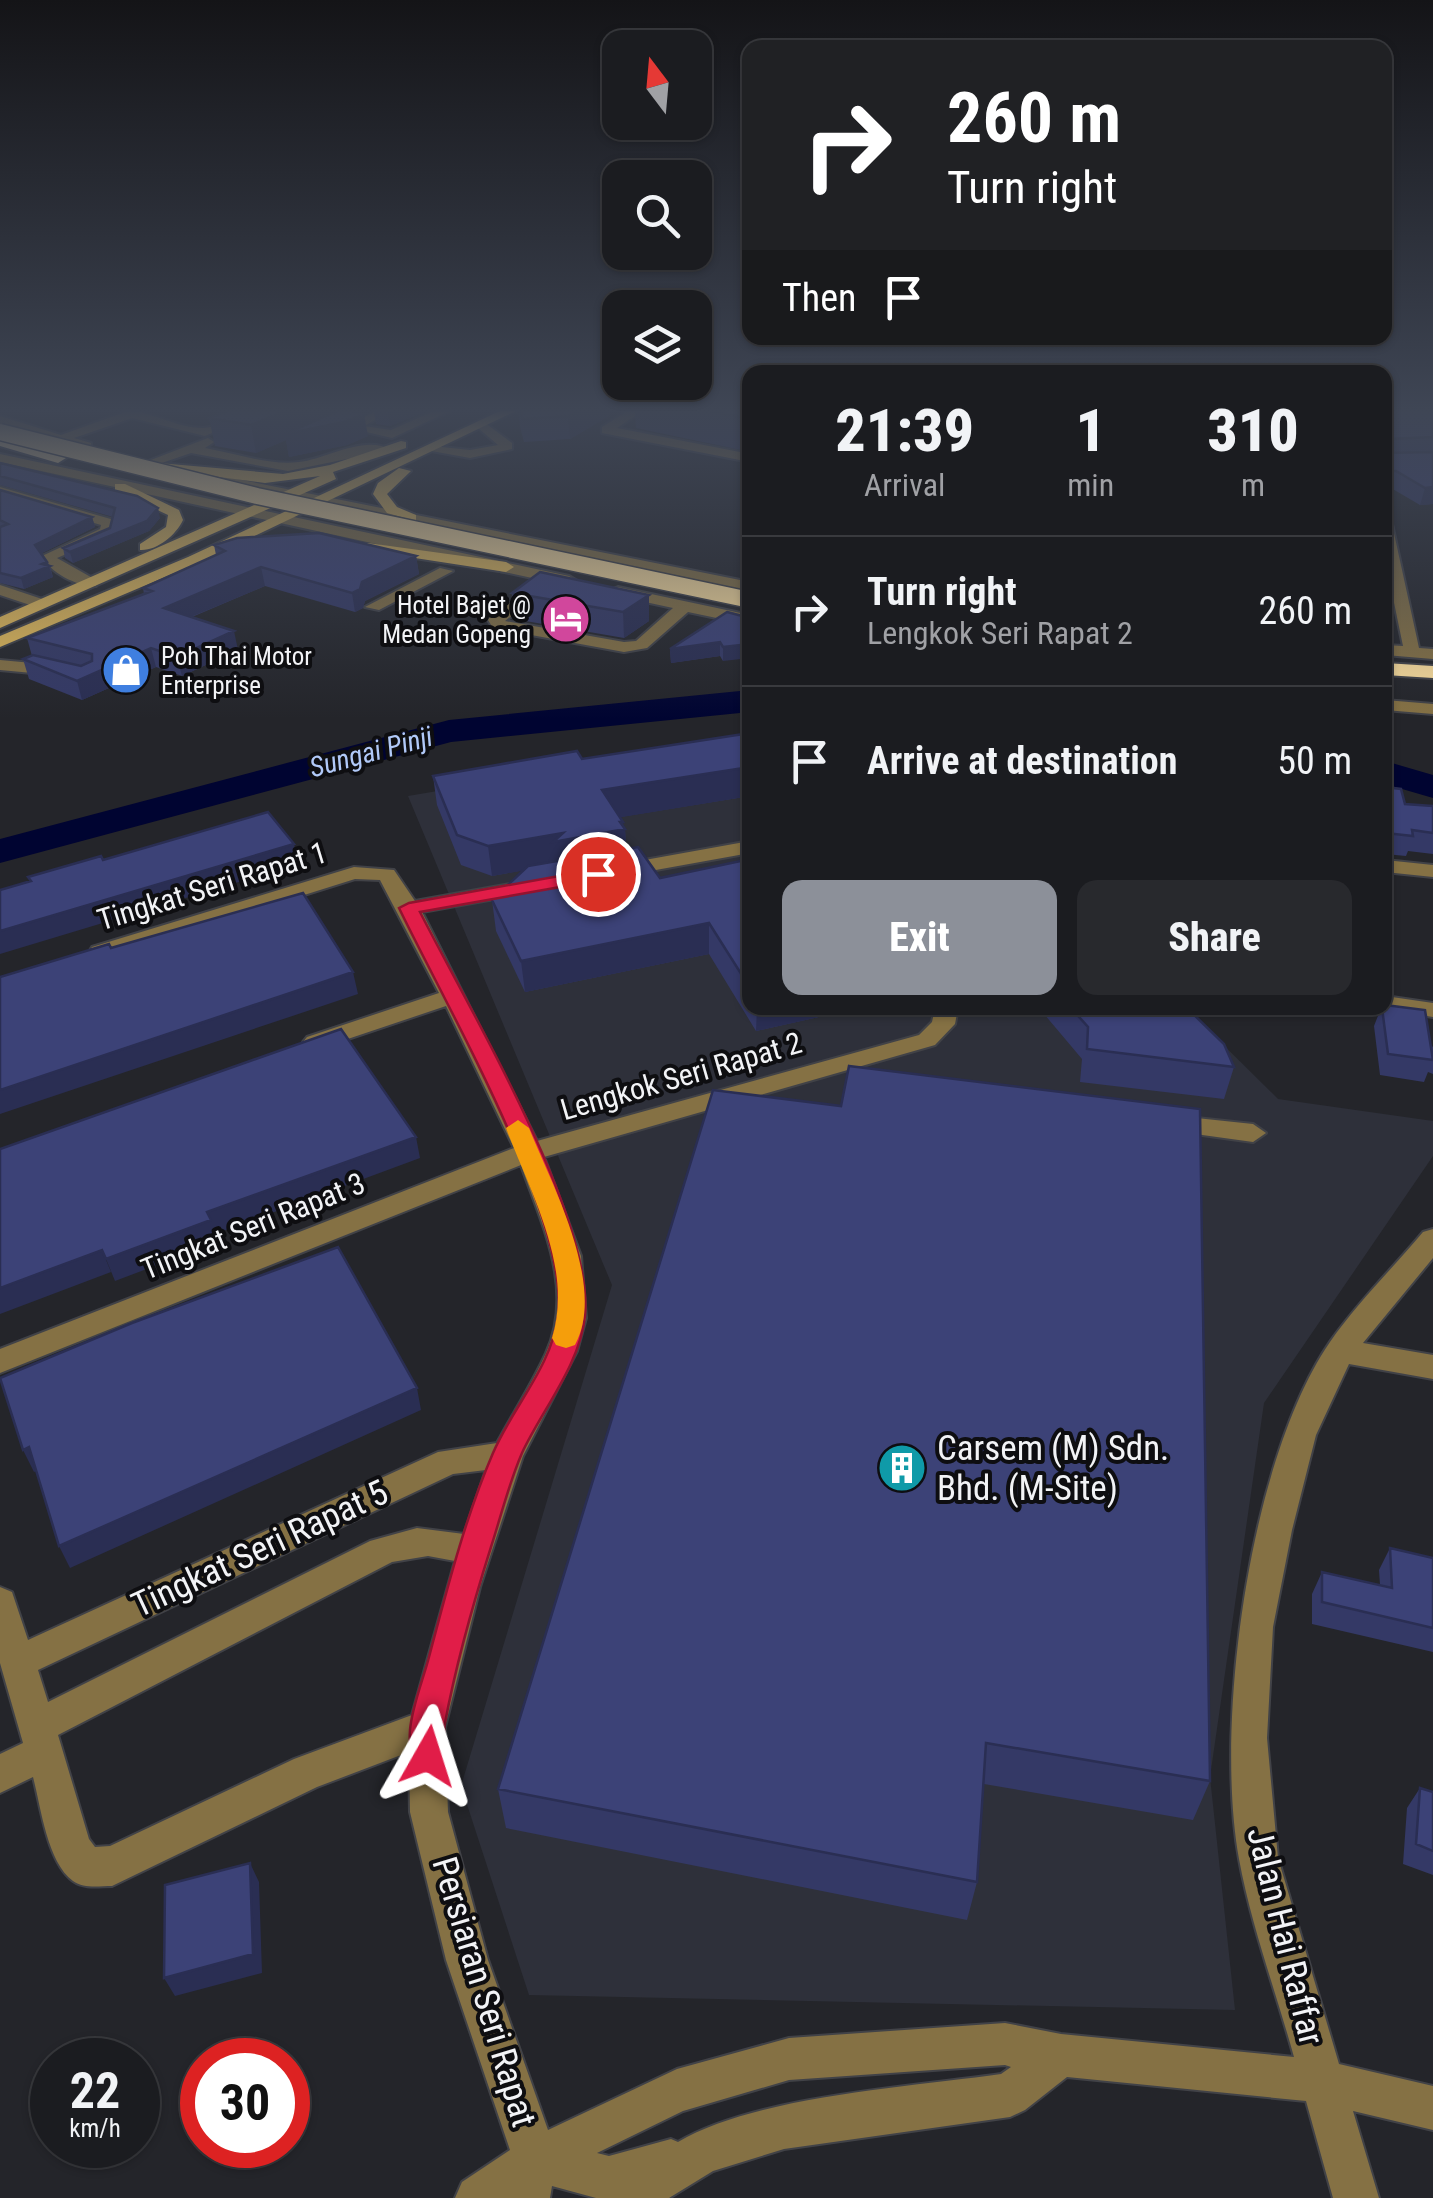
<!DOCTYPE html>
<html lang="en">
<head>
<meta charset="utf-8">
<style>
	:root { --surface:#1b1c20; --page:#28292d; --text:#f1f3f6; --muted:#a0a1a5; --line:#393a3e; --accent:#8c9099 }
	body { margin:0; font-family:"Roboto Condensed",sans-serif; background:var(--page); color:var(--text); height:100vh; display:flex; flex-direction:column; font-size:38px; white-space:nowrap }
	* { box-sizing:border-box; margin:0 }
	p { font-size:32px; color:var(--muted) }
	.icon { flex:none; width:55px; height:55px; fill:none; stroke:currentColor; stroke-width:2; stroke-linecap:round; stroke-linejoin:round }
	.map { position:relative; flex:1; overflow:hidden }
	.sheet { position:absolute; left:742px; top:365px; width:650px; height:650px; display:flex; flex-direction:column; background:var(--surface); border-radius:20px; box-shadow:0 2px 8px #0004,0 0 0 2px var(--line) }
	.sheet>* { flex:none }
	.top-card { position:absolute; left:742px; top:40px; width:650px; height:305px; border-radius:20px; box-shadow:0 2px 8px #0004,0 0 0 2px var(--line); background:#202124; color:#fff; overflow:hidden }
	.needle { width:65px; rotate:344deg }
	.tools { position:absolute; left:602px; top:30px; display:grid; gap:20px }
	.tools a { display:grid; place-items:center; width:110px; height:110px; border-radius:20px; background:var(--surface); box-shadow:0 2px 8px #0004,0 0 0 2px var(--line); font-size:50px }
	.speed { position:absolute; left:30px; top:2038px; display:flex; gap:20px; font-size:50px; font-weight:700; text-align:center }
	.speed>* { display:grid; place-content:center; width:130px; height:130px; border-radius:50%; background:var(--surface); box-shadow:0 2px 8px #0004,0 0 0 2px var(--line); line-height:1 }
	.speed small { font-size:25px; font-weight:400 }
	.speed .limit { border:15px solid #d22; background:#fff; color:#111 }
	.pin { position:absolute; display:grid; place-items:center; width:85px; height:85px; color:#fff; margin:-42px; border:5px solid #fff; border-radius:50%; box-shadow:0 2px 10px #0007 }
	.me { position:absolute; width:110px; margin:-55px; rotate:6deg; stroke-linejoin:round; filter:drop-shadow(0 0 8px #0008) }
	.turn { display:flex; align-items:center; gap:35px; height:210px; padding:0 40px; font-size:45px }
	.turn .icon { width:130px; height:130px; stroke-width:2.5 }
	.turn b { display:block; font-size:70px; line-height:85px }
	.then { display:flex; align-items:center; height:95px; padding:0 40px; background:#0003; gap:20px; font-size:38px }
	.eta { display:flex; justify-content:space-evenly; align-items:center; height:170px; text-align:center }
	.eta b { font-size:60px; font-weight:800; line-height:70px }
	.primary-button { display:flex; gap:20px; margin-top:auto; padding:20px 40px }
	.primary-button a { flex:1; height:115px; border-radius:20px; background:var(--accent); color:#fff; font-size:40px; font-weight:800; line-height:115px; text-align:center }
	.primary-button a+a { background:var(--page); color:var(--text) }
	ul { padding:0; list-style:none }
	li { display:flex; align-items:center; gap:30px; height:150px; padding:0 40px; border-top:2px solid var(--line) }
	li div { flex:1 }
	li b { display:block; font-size:38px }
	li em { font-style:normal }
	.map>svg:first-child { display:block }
	.built { fill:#2e303a }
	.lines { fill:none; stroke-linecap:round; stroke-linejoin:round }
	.river { fill:#000431; fill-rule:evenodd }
	.minor-casing { stroke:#414247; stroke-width:4 }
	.major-casing { stroke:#414247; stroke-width:4 }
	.highway-casing { stroke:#414247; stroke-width:4 }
	.minor { fill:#857144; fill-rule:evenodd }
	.major { fill:#e7bd59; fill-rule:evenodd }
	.highway { fill:#fddf9d; fill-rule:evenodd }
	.highway-bridge-casing { stroke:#414247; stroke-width:19; stroke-linecap:butt }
	.highway-bridge { stroke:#fddf9d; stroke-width:16 }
	.wall { fill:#343966 }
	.shaded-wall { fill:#2a2e53 }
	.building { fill:#3c4277; stroke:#2a2e53; stroke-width:2.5 }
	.route { fill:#e11d48; stroke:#92132f; stroke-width:2.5 }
	.slow { fill:#f59e0b }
	.labels { text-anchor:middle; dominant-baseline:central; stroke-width:8; stroke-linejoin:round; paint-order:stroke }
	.far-poi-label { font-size:25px; fill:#f2f3f6; stroke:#0e0e11; text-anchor:end }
	.far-water-label { font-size:28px; font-style:italic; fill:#b1c9f8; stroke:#0e0e11 }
	.street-label { font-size:30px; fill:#f2f3f6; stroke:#0e0e11 }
	.near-poi-label { font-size:35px; fill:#f2f3f6; stroke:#0e0e11; text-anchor:start }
	.near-street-label { font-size:35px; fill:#f2f3f6; stroke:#0e0e11 }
</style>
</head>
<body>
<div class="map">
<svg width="1433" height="2198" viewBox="0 0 1433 2198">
	<rect width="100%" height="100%" fill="#24252a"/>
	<path class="built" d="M750,738V1008H1186L1278,1099L1433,1121V1156L1264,1403L1210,1777L1235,2010L529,1995L461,1786L612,1285L408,796Z"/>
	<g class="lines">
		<path class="river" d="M750,690V712L451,742L0,863V839L449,720Z
			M1385,761L1433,775V798L1385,784Z"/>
		<g class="minor-casing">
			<path id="minor" d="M128,411C152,411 175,428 203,428C223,427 242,411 264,411L205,436L132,418L74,438L91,443V449L86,450L0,424V416L61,435Z
				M376,411H392L364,426L391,430L434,411H450L392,438L345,427Z
				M628,411H642L617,428L750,454V462L602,433V427Z
				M481,420L512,443V449L470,458L426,450L432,446L470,450L498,445L477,427Z
				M208,438L214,442L205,448C234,453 270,466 299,462C327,459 365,434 391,450L288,471L191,453L150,467L143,463Z
				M0,454L569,576L577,581L569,586L0,462Z
				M222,476L750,582V592L217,483L215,480Z
				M0,487L114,520L111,535L57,558L96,580V586C78,587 50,573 42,556L100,529L101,525L0,495Z
				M1385,520L1392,524L1419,648L1433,649V659L1385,655V645L1403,646L1385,559Z
				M440,568L453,571L379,610L365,607Z
				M541,581L549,586L546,589L505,621L624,642L636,641L673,608L613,595V589L618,587L750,615V625L688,612L647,648L624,652L493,628L488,620L490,617Z
				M0,585L48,601L50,604L42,609L0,595Z
				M0,660L54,665L62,670L54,675L0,670Z
				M1385,700L1433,704V714L1385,710Z
				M750,841V853L617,877L607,871L617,865Z
				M1385,860L1433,865V877L1385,872Z
				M354,867L394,870L415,901L533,880L544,886L533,892L422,912L537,1141L919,1035L932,1022L935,1008H958L955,1024L935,1045L544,1157L581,1256L586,1318L577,1351L523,1456L480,1587L445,1727L448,1812L488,1960L548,2130L677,2069L789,2038L1005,2023L1061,2034L1294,2057C1276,1992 1251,1925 1239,1859C1214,1721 1250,1458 1330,1342C1357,1303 1393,1268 1423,1232L1433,1229V1258L1363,1343L1433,1355V1379L1349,1364L1316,1435L1292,1530L1273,1627L1267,1738L1278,1858L1339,2064L1433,2086V2130L1353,2111L1379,2198H1333L1306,2101L1067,2077L1025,2110L1010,2117L784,2149L713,2171L669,2198H596L552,2186L550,2198H455L462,2182L510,2150L446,1960L410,1812L409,1752L317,1787L112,1886C99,1886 84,1889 73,1881C47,1862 41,1807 33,1777L0,1793V1754L23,1743L0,1663V1587L12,1592L28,1640L438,1452L497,1443C513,1413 532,1384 546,1353C575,1290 542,1225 521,1165L0,1373V1349L514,1148L446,1006L315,1050L303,1042L307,1037L439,993L380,880L355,879L100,959L89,952L92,947ZM486,1470L464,1534L417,1528L370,1541L48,1702L38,1670L453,1474ZM428,1556L455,1561L412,1715L294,1759L110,1846L95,1847L89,1839L58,1735L392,1562ZM1005,2065L1011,2067L1001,2074C910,2087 756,2096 678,2142L671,2139L609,2156L597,2153L683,2111L789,2080Z
				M1385,996L1433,1003V1017L1377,1008H1385Z
				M1168,1115L1253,1124L1266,1133L1253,1142L1159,1129L1155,1123Z"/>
		</g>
		<g class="major-casing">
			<path id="major" d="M500,411H516L198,563L0,647V636L188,557Z
				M401,441L406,442V448L333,472L336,479L0,628V617L320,476L265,483L164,470L159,469V463L283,474L330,465Z
				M399,468L411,471L387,494L397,507L416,515V521L387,513L373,494L378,483Z
				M115,484H125L179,510L183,520C176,535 157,551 140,550V544L166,527L168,515L115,490Z
				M368,543L506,562L514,567L506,572L363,550V544Z"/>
		</g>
		<g class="highway-casing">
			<path id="highway" d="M0,436L64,455L66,458L58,463L0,446Z
				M1385,663L1433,666V678L1385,675Z"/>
		</g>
		<use href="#minor" class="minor"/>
		<use href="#major" class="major"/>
		<use href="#highway" class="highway"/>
		<g class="highway-bridge-casing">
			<path id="highway-bridge" d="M0,432L257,496L750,600"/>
		</g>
		<use href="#highway-bridge" class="highway-bridge"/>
	</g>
	<path class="wall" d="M374,411H427L390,426L376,424Z
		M519,411H609V416L570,439L524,442L520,427Z
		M635,411H750V452L636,428Z
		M1385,411H1433V504L1420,505L1391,488H1385Z
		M209,418L368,436L347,445L289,457L286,440L256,453L215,446Z
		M0,463L160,518L149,531L73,563L65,558L63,548L110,528L113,517L0,485Z
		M0,490L92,517L95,527L42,553L50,566L53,577L24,589L0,583Z
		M214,545L416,556L419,574L365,601L363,608L355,612L265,586L192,617L238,650L182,676L156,667L82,700L29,679L23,659L32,656L27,638L144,594L143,588L216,555Z
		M540,572L649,621L624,638L514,619L512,593Z
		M750,618L723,661L720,656L671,663L670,649Z
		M582,759L750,796L620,817L625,829L626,849L660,878L750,859V1008H859L756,1031L709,954L525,992L496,931L492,900L524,870L492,876L461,865L437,805L433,776Z
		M1385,787L1405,804L1433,806V854L1408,851L1406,856L1385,854Z
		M1039,1008H1187L1234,1067L1224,1099L1080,1082L1082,1059Z
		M1381,1008H1385L1431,1049L1433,1046V1074L1428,1072L1424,1082L1380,1075L1374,1026Z
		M841,1106L1210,1781L1193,1820L984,1784L977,1882L967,1920L506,1828L498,1789Z
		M1390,1548L1433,1558V1652L1312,1624V1594L1322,1572L1380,1585L1379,1570Z
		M1420,1788L1433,1792V1875L1403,1864L1407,1808Z"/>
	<path class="shaded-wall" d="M285,411H352L364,414L368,436L347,445L289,457L286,440L256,453L251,425Z
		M388,411H427L390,426Z
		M578,411H609V416L570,439L568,416Z
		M1433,487V504L1420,505L1425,488Z
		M158,508L160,518L149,531L73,563L70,552Z
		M92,517L95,527L38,555L35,545Z
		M416,556L419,574L365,601L363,608L355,612L352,593L362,582Z
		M47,562L53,577L24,589L21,578Z
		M261,567L265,586L169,626L164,608Z
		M649,595V621L624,638L623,612Z
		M234,631L238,650L182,676L177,657Z
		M720,642V656L671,663L670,649Z
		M750,644V658L723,661V647Z
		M151,648L156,667L82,700L77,681Z
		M750,767V796L604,820L602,790Z
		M620,822H623L624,830L625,829L627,859L555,865L492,876L488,846Z
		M294,844L298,864L0,954V931Z
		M709,923V954L525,992L521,961Z
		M353,972L358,994L0,1114V1090Z
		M757,1008H859L756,1031Z
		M416,1137L420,1158L215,1234L218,1242L115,1281L106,1259L207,1212Z
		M102,1250L111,1272L0,1314V1288Z
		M417,1388L421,1410L70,1568L59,1546Z
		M29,1447L40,1469L34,1472L23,1450Z
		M250,1863L259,1882L262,1973L175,1996L164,1978Z"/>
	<path class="building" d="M227,411H285L251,425L209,418Z
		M337,411H352L364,414L344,422L285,434Z
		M520,411H578L568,416L523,419Z
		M711,411H750V419Z
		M1385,411H1433V437L1389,439L1387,453L1433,452V487L1425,488L1396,471H1385Z
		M0,463L137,496L158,508L147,521L70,552L63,548L110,528L115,508L0,476Z
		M0,490L92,517L35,545L47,562L42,564L50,566L21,578L0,573V527L8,524L0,520Z
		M319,533L416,556L362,582L360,589L352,593L261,567L164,608L234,631L177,657L151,648L77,681L23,659L33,655L81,666L92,661V654L27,638L152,591L143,588L225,551L214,545L237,538Z
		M540,572L649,595L623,612L512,593Z
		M727,612L750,618V644L723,647L720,642L670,649Z
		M750,733V767L602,790L623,822H620L625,829L553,842L563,833L488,846L457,835L433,776L577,751L582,759Z
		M1385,787L1401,789L1405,804L1433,806V833L1412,830L1413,836L1385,833Z
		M268,812L294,844L0,931V890L31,881L28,877L101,856L103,860Z
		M638,847L660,878L750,859V988L709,923L521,961L492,900L528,866Z
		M303,893L353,972L0,1090V977L109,944L111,948Z
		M1385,1005L1425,1010L1433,1060L1388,1054L1382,1008H1385Z
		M1071,1008H1187L1224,1044L1234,1067L1087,1049L1088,1027Z
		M341,1029L416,1137L207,1212L211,1220L106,1259L102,1250L0,1288V1149Z
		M849,1066L1200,1109L1210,1781L986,1743L977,1882L498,1789L713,1090L841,1106Z
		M338,1247L417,1388L59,1546L29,1447L23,1450L0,1378L132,1323Z
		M1390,1548L1433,1558V1628L1322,1602V1572L1392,1588Z
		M1420,1788L1433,1792V1851L1416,1844Z
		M250,1863L253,1954L164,1978L165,1885Z"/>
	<linearGradient id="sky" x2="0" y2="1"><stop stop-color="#141417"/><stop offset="0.57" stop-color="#3f4655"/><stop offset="1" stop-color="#3f4655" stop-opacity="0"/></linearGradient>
	<rect width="1433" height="719" fill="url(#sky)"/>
	<path class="route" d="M598,869L608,874L605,879L420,912C467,1005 594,1218 585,1316C580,1365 542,1410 522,1453C509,1483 501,1516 491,1547C473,1604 456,1664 445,1723C442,1739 446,1752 440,1768L428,1772L415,1768C410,1755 409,1744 410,1730C412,1706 423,1680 429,1657C447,1589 465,1518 493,1453C512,1408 552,1366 558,1316C570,1219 444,1002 399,908L409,903Z"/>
	<path class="slow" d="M518,1120L529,1128C552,1185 607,1286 575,1345L566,1348L556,1345L552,1338C574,1268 530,1192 506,1128Z"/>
	<defs>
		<g id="hotel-disc" transform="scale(2.5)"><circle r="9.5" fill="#d1479c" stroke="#0e0e11"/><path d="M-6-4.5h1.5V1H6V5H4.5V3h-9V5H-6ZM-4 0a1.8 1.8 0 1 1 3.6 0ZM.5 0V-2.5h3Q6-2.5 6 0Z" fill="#fff"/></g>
		<g id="shop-disc" transform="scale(2.5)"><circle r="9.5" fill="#3f7fe0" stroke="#0e0e11"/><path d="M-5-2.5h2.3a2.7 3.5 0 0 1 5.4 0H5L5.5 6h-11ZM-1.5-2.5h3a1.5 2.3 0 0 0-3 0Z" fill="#fff"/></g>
		<g id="building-disc" transform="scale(2.5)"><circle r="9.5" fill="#0f9aa8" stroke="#0e0e11"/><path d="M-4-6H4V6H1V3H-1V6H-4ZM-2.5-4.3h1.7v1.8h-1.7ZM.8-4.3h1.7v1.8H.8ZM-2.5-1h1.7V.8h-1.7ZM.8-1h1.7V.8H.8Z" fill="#fff"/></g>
	</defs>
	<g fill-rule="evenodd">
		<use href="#hotel-disc" x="566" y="619"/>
		<use href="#shop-disc" x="126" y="670"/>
		<use href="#building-disc" x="902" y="1468"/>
	</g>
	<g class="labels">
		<g class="far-poi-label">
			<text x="531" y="605">Hotel Bajet @<tspan x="531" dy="29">Medan Gopeng</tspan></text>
			<text x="161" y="656" text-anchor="start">Poh Thai Motor<tspan x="161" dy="29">Enterprise</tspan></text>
		</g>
		<g class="far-water-label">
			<text transform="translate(371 752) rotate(-15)">Sungai Pinji</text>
		</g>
		<g class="street-label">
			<text transform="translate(212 886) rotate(-17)">Tingkat Seri Rapat 1</text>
			<text transform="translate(681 1076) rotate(-16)">Lengkok Seri Rapat 2</text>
			<text transform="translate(253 1226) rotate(-22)">Tingkat Seri Rapat 3</text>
		</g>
		<g class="near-poi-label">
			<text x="937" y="1448">Carsem (M) Sdn.<tspan x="937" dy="40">Bhd. (M-Site)</tspan></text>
		</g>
		<g class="near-street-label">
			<text transform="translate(260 1549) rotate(-25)">Tingkat Seri Rapat 5</text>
			<text transform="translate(1285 1936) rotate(76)">Jalan Hai Raffar</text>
			<text transform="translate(484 1992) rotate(73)">Persiaran Seri Rapat</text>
		</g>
	</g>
</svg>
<div class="tools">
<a><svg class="needle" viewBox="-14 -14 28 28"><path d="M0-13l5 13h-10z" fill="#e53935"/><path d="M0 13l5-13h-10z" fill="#a0a1a5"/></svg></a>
<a><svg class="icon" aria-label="search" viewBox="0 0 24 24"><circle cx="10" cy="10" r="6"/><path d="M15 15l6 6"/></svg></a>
<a><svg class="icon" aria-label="layers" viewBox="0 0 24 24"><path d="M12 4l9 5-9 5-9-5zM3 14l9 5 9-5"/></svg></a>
</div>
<div class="speed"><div>22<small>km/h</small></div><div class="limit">30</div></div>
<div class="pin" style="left:598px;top:874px;background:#d93025"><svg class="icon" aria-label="arrive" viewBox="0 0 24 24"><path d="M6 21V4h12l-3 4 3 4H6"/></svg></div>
<svg class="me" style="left:428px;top:1756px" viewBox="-20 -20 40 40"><path d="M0-17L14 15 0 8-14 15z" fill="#e11d48" stroke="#fff" stroke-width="4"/></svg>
<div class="top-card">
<div class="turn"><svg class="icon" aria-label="right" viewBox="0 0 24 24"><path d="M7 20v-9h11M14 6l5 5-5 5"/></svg><div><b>260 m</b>Turn right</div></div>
<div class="then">Then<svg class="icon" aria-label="arrive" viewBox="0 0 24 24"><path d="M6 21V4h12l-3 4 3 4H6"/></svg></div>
</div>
<section class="sheet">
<div class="eta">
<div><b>21:39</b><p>Arrival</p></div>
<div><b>1</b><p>min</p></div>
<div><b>310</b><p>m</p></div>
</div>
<ul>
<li><svg class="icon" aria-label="right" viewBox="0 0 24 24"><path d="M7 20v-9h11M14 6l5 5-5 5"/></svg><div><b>Turn right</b><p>Lengkok Seri Rapat 2</p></div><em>260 m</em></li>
<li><svg class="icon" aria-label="arrive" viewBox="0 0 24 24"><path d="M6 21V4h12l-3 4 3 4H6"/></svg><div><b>Arrive at destination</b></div><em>50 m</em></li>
</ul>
<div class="primary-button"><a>Exit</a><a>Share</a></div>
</section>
</div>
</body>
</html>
